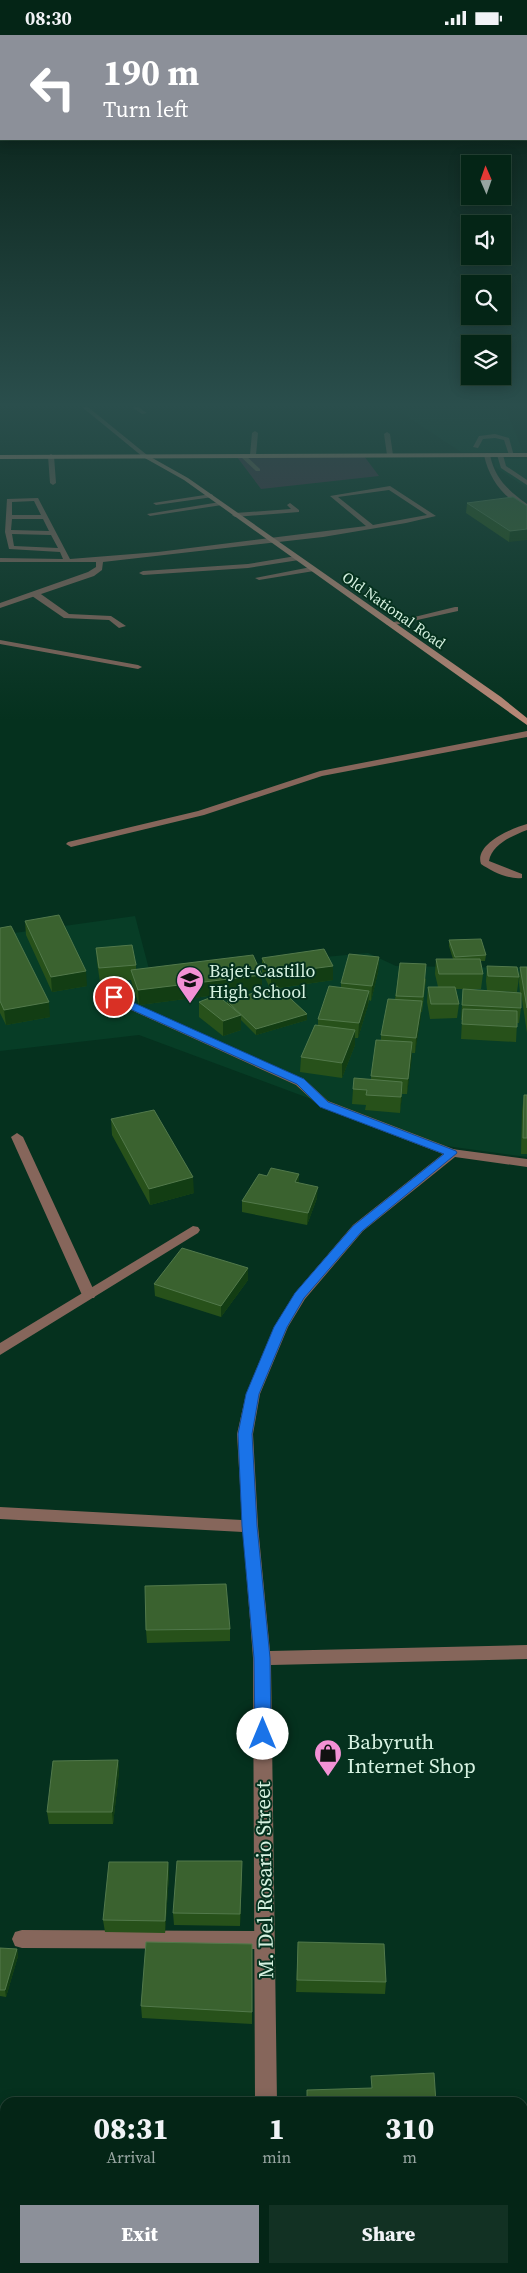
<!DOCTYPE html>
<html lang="en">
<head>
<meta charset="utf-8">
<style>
	:root { --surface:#042516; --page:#123123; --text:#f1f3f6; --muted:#97a5a1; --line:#254235; --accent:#8c9099 }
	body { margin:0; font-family:"Source Serif 4",serif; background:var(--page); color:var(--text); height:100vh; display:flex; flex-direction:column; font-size:19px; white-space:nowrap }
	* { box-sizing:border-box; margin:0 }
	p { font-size:16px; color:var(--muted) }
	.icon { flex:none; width:28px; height:28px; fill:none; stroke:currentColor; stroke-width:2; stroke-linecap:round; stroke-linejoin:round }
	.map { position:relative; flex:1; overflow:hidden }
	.side { position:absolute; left:0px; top:2062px; width:528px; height:176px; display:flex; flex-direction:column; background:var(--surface); border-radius:15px 15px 0 0; box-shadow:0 2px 12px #0003,0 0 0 1px var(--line) }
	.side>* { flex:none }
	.guide { position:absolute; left:0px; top:0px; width:528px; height:105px; box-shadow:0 2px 12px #0003,0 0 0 1px var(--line); background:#8c9099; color:#fff; overflow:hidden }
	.needle { width:32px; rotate:358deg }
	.fabs { position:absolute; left:461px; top:120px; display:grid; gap:10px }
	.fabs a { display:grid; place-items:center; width:50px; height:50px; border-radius:0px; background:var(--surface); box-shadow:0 2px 12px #0003,0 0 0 1px var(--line); font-size:25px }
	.pin { position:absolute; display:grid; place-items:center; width:42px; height:42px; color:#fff; margin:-21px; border:2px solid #fff; border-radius:50%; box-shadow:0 1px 5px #0007 }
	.me { position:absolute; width:55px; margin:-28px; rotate:0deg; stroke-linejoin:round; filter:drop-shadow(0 0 4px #0008) }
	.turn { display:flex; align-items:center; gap:18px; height:105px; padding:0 20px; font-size:22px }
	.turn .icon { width:65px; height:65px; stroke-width:2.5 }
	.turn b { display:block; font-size:35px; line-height:42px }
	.eta { display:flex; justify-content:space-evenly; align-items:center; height:85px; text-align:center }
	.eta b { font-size:30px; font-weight:800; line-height:35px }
	.primary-button { display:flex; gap:10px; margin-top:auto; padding:10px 20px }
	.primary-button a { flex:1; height:58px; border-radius:0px; background:var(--accent); color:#fff; font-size:20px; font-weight:800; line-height:58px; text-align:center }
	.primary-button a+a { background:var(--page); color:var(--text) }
	.status { display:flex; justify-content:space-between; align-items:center; height:35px; padding:0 25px; background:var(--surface); direction:ltr }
	.status svg { height:14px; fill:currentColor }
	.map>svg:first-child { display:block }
	.built { fill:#073d26 }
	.green { fill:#4c2b42 }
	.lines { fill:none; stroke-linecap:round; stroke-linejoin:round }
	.lane { fill:#86665b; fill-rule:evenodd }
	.street { fill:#86665b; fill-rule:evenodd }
	.secondary { fill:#ba8877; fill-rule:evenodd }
	.primary { fill:#e3a28c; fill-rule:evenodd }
	.wall { fill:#27511a }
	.shaded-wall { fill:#123d13 }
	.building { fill:#3a622f; stroke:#52794b }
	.route { fill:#1a73e8; stroke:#114b97 }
	.labels { text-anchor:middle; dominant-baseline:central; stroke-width:4; stroke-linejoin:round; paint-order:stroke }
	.far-street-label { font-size:15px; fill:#d6f2e1; stroke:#05311e }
	.poi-label { font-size:18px; fill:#d6f2e1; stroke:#05311e; text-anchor:start }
	.near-poi-label { font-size:21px; fill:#d6f2e1; stroke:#05311e; text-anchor:start }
	.near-street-label { font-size:21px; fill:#d6f2e1; stroke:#05311e }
</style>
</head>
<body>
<div class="status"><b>08:30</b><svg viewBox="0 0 49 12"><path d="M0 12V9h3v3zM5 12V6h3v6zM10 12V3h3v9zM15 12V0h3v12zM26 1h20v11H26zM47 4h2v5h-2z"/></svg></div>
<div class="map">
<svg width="527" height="2238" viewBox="0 0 527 2238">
	<rect width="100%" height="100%" fill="#05311e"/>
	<path class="built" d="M447,372H505L523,417H461L397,375Z
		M494,424H527V453L495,432Z
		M135,881L150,938L368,918L396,931L527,933V1122L432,1109L139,1000L0,1016V900Z"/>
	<path class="green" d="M364,421L379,441L261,454L237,422Z"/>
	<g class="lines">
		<path class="lane" d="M255,396L258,398L256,420L253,422L250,420L252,398Z
			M387,397L390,399L393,420L390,422L387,420L384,399Z
			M495,399L509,403L514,421L509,420L504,405L495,403L483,404L478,413L473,412L479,401Z
			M487,418L490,420C495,444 508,455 527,469V474C504,464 489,444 484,420Z
			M500,418L503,420L506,431L527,445V450L501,433L497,420Z
			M51,419L54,421L56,448L53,450L50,448L48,421Z
			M240,419H244L260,434V436H256L240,421Z
			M211,459L213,460V462L156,470L153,468Z
			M290,468L299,475V477L235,482L232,480L235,478L291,474L287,470Z
			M311,532L315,534L314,536L259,545L255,543Z
			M32,557H38L69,579L111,581L126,591L119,593L109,585L64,583L32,561Z
			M455,572H458V576L390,591L386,589Z
			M527,789V795C512,801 492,809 489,826L522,839V843C509,845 491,836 481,829C474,809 512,793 527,789Z
			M113,960L304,1044L328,1066L456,1115L458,1118L456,1121H448L320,1072L296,1050L109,965L107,963L109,961Z
			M17,1098L23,1102L96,1260L94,1263H84L82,1260L11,1102Z
			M22,1895L265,1896L272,1898L275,1905L272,1912L265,1914L22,1913L15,1911L12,1904L15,1897Z"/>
		<path class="street" d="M82,372H88L147,420V422H143Z
			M132,372H138L147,378L142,379Z
			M390,451L436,481L406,488L323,502L103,527L102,535L94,541L0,573V568L88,537L96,532V527H0V523L63,524L60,517L9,514L5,497L7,464L38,463L70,524L158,517L366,491L330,461ZM389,455L427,480L373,490L338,462ZM34,466L41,480H12V467ZM12,484H43L49,496L11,495ZM12,499L51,500L58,513L14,511Z
			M220,467L223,469L222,470L150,481L147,479Z
			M296,521L300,523L299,525L248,533L143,540L139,538L143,536L248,529Z
			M0,605L138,630L142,632L138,634L0,609Z
			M527,696V702L322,741L204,780L71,812L66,809L68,807L198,776L320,736Z
			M452,1114L527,1124V1132L455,1122L363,1196L305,1264L288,1292L260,1359L253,1399L258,1491L270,1616L527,1610V1624L271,1630L277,2068H255L253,1623L243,1497L0,1484V1472L242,1485L237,1399L246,1359L274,1292L295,1258L353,1190L448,1115Z
			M193,1191L198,1192L200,1195L198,1198L0,1320V1308Z
			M256,2234H278V2238H256Z"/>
		<path class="secondary" d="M143,420H147L188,443L501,662L527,683V690L184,445L143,422Z"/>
		<path class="primary" d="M527,418V422L0,424V420Z"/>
	</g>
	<path class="wall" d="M467,468L527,471L509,507L466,478Z
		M25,886L87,951L52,957L26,900Z
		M0,893L50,982L6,990L0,978Z
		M449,905L486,920L485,926H480L483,939L481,954H456L459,969L457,983L430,984L427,967L428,952H438L435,939L436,924H453L449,911Z
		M96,913L136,930V934L262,954L139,970L132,949L131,945L100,947L97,927Z
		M379,922L378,937L371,966L369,965L368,970L358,1003H355V1010L342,1043L300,1037L301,1022L318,990V984L341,953V948Z
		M262,923L333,945L279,953L307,979V985L256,1000L241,985V995L223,1001L199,982V967L227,969V966L270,953L262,937Z
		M400,928L426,944L422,977H421L415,1018H412L407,1059H402L400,1078L365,1075L366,1070L352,1069L353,1054L371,1045V1041L381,1005V1000L395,964Z
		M487,931L519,942L517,957L492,956L520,958L519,947L520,932H527V998L521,958V973L519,988H517L516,1007L461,1004L462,985H461L463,954L487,956L486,946Z
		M524,1060H527V1119H521L522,1076Z
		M111,1084L194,1158L150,1170L112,1100Z
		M299,1139V1148L317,1163L307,1190L242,1177V1166L267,1141Z
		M248,1233V1245L221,1282L155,1261L154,1249Z
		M230,1594V1606L147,1608L146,1595Z
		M118,1725L119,1737L113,1789H49L47,1777Z
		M168,1827L169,1839L165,1898L105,1897L103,1885Z
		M242,1838L240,1891L174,1890L173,1878Z
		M298,1907L386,1947L385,1959L296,1957Z
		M252,1909V1989L142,1983L141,1971Z
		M0,1913L17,1914L18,1921L6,1962L0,1961Z"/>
	<path class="shaded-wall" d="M527,494V505L509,507L510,496Z
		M379,922L378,937L371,966L372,951Z
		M333,931V945L271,954V939Z
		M86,936L87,951L52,957L51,942Z
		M262,940V954L139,970L138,955Z
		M369,956L368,970L358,1003L359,988Z
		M422,966L421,981L415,1018L416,1003Z
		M49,967L50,982L6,990L4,975Z
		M307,979V985L256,1000V994Z
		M241,980V995L223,1001V986Z
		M355,995V1010L342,1043V1028Z
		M412,1007V1022L407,1059L408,1044Z
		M402,1047V1062L400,1078L401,1062Z
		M299,1139V1150L295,1147Z
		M193,1142L194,1158L150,1170L149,1154Z
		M318,1152L317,1163L307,1190L308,1178Z
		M248,1233V1245L221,1282V1271Z
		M118,1725L119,1737L113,1789L112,1777Z
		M242,1826V1838L240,1891V1879Z
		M168,1827L169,1839L165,1898V1886Z
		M17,1914L18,1921L6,1962L5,1955Z
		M63,2234H67L66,2238H63Z"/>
	<path class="building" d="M513,462L527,471V494L510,496L467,468Z
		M59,880L86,936L51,942L25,886Z
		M11,891L49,967L4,975L0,966V893Z
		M481,904L486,920L455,922L449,905Z
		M132,910L136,930L99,933L96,913Z
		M324,914L333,931L271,939L262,923Z
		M349,919L379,922L372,951L341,948Z
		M253,920L262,940L138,955L131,935Z
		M436,924H480L483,939H439Z
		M400,928L426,929L423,962L396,961Z
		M487,931L517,932L519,942L488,941Z
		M520,932H527V973Z
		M277,951L307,979L256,994L227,966Z
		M329,951L369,956L359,988L318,984Z
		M428,952H455L459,969H431Z
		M463,954L521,958V973L462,970Z
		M217,960L241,980L223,986L199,967Z
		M388,964L422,966L416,1003L381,1000Z
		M463,974L517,976V992L462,989Z
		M315,990L355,995L342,1028L301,1022Z
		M376,1005L412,1007L408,1044L371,1041Z
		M354,1043L402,1047L401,1062L366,1060L367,1055L353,1054Z
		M524,1060H527V1103H523Z
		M154,1075L193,1142L149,1154L111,1084Z
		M271,1133L299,1139L295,1147L318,1152L308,1178L242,1166L259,1139L267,1141Z
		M182,1213L248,1233L221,1271L154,1249Z
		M226,1549L230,1594L146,1595L145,1551Z
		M118,1725L112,1777H47L53,1726Z
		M177,1826H242L240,1879L173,1878Z
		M109,1827H168L165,1886L103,1885Z
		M146,1907L252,1909V1977L141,1971Z
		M298,1907L384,1909L386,1947L297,1945Z
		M0,1913L17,1914L5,1955H0Z
		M434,2038L436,2068H307V2055L372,2053L371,2041Z
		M16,2234H63V2238H15Z
		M94,2234H227L226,2238H94Z
		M450,2234H494L496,2238H409Z"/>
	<linearGradient id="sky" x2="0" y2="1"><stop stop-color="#031b10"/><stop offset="0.54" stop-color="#2a4e4c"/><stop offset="1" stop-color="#2a4e4c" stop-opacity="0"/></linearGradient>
	<rect width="527" height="685" fill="url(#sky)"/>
	<path class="route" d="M114,959L304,1044L328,1067L456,1116L457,1118L362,1196L304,1263L287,1292L259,1359L252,1399L257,1491L270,1623L271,1699L268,1704L263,1706L257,1704L255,1699L254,1623L242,1491L238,1399L246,1359L274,1292L295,1258L353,1191L444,1119L320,1072L297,1049L110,965L108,962Z"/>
	<defs>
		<g id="school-pin" transform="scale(1.4375)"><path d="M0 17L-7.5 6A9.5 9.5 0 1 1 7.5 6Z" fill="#f391d5" stroke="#05311e"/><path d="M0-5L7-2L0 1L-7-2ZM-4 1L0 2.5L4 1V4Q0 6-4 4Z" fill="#111"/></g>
		<g id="shop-pin" transform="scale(1.4375)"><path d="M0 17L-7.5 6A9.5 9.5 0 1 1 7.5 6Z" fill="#f391d5" stroke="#05311e"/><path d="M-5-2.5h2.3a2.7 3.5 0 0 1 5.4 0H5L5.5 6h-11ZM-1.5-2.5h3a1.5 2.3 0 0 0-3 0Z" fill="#111"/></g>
	</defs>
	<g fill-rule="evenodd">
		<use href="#school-pin" x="190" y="945"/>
		<use href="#shop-pin" x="328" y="1718"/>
	</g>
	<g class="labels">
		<g class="far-street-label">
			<text transform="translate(394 575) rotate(35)">Old National Road</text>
		</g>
		<g class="poi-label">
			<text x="209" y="935">Bajet-Castillo<tspan x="209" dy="21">High School</tspan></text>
		</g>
		<g class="near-poi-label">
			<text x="347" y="1706">Babyruth<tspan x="347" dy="24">Internet Shop</tspan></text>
		</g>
		<g class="near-street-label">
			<text transform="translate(264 1845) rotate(-91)">M. Del Rosario Street</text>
		</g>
	</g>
</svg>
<div class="fabs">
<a><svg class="needle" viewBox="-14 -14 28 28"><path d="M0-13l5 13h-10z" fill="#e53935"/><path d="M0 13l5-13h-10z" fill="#97a5a1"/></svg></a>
<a><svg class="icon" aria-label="sound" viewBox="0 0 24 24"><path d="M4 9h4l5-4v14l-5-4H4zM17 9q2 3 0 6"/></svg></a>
<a><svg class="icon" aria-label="search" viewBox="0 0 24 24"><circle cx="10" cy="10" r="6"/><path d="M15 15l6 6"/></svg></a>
<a><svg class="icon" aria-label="layers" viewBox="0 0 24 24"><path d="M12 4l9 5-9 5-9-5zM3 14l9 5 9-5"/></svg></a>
</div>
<div class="pin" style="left:114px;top:962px;background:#d93025"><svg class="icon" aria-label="arrive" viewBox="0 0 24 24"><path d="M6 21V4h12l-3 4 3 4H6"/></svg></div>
<svg class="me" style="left:263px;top:1699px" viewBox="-20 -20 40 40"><circle r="19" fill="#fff"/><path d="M0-13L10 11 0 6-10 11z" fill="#1a73e8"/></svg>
<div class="guide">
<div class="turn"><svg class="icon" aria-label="left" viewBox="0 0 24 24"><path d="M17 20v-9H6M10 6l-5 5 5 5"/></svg><div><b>190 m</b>Turn left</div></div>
</div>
<section class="side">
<div class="eta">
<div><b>08:31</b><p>Arrival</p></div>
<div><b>1</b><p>min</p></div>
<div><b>310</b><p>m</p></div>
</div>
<div class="primary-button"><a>Exit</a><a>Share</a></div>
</section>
</div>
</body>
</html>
